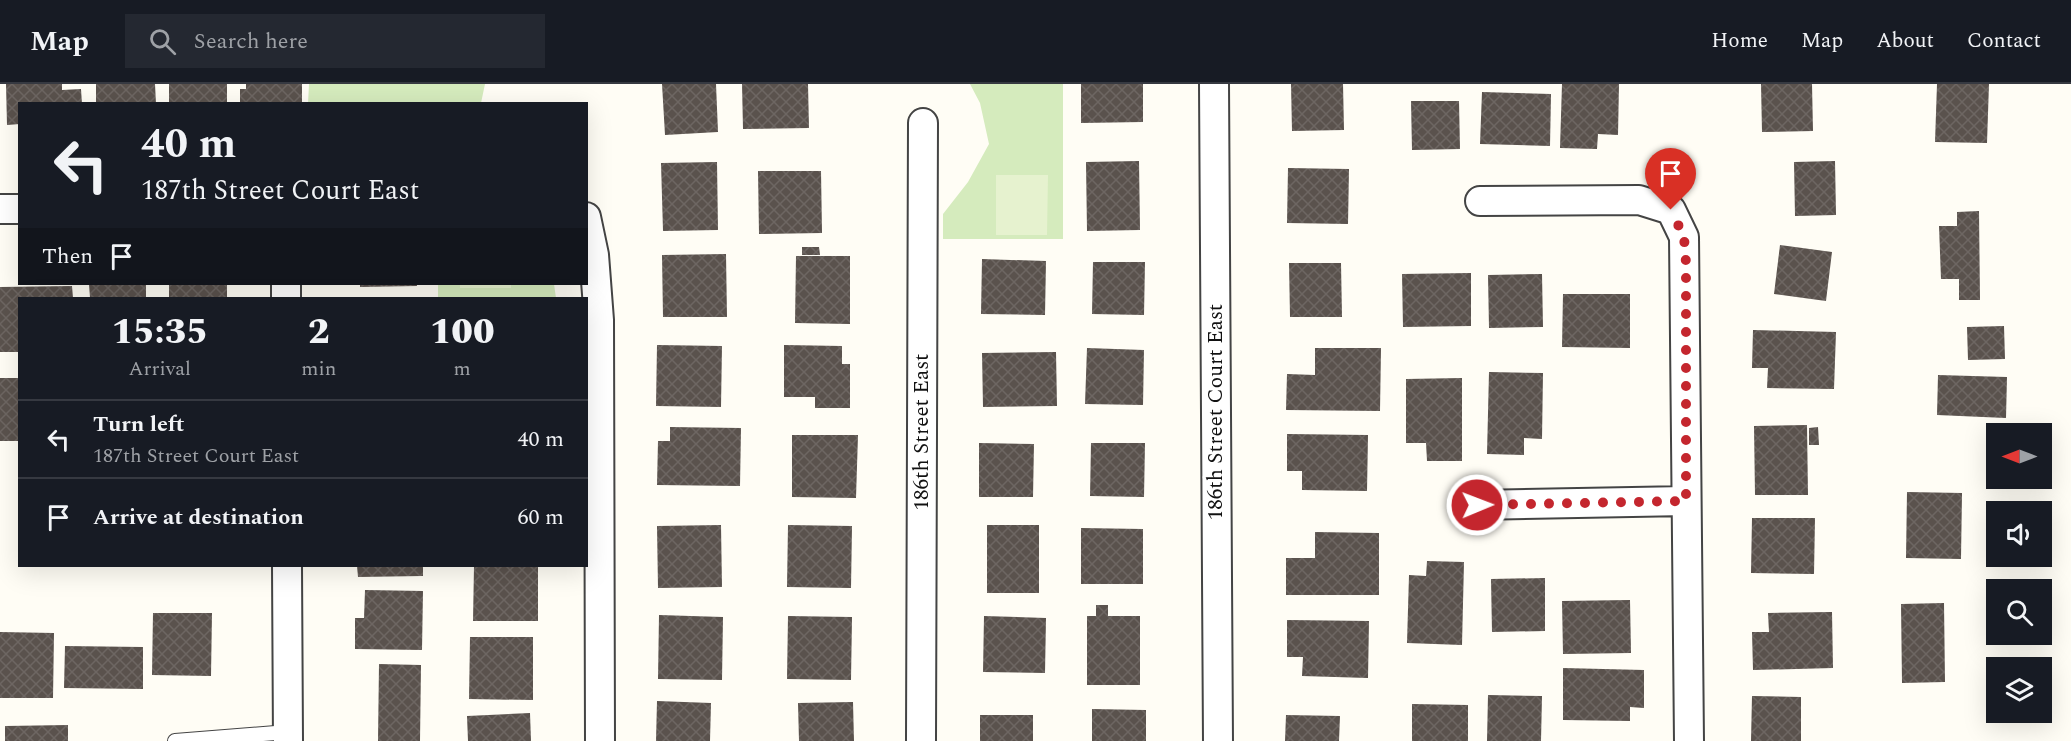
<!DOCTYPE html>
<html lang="en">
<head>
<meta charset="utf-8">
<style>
	:root { --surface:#171b24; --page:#242831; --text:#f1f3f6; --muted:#9ea1a6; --line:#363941 }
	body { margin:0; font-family:Spectral,serif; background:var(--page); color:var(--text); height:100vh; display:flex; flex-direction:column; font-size:22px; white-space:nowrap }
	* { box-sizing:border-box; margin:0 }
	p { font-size:20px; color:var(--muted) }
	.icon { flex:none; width:33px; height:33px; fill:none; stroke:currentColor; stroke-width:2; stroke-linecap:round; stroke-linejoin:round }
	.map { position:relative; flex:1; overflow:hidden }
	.side { position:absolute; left:18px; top:213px; width:570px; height:270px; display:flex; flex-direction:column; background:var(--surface); border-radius:0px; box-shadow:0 6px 24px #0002 }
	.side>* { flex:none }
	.banner { position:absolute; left:18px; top:18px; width:570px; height:183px; border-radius:0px; box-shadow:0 6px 24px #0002; background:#171b24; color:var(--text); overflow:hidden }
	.needle { width:39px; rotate:270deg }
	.tools { position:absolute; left:1986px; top:339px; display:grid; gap:12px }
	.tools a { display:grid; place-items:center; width:66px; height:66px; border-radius:0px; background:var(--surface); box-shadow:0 6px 24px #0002; font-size:30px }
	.pin { position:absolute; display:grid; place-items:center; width:51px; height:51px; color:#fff; margin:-62px -26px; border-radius:50% 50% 50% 0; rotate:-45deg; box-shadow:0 0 6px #0007 }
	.pin .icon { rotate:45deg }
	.me { position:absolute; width:66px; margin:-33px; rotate:89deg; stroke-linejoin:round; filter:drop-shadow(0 0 4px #0008) }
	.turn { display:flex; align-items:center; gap:21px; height:126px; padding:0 24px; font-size:27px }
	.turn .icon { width:78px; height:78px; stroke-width:2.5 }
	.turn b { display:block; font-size:42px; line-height:51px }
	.then { display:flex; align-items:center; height:57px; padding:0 24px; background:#0003; gap:12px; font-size:22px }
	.eta { display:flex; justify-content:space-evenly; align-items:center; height:102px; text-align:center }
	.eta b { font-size:36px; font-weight:800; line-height:42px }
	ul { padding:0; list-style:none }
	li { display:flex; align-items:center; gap:18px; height:78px; padding:0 24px; border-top:2px solid var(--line) }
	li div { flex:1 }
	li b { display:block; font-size:22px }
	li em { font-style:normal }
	header { display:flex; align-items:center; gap:36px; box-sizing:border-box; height:84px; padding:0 30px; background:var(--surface); border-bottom:2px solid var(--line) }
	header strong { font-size:28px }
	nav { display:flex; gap:33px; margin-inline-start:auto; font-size:21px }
	.search { width:420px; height:54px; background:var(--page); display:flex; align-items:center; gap:15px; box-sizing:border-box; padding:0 21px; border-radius:0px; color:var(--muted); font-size:22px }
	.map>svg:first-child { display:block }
	.park { fill:#d5ebbd }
	.pitch { fill:#e6f2cf }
	.building { fill:url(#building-cross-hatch) }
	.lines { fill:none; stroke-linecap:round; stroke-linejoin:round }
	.lane-casing { stroke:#444; stroke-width:16 }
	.street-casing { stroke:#444; stroke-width:32 }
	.lane { stroke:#fff; stroke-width:14 }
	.street { stroke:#fff; stroke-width:28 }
	.route { stroke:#c4262e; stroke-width:10; stroke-dasharray:0 18 }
	.labels { text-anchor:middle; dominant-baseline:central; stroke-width:6; stroke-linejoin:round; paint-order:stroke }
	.street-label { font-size:21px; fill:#111; stroke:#fff }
</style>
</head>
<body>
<header>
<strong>Map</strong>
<div class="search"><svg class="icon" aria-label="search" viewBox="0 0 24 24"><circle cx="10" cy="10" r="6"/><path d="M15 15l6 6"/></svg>Search here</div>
<nav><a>Home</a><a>Map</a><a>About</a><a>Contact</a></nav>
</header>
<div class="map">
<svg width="2071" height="657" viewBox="0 0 2071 657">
	<defs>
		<pattern id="building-cross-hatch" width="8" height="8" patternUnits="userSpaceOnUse" patternTransform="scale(1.5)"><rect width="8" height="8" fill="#5a524d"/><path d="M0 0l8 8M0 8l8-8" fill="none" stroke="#6d6662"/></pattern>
	</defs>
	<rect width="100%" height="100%" fill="#fffdf5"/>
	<path class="park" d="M309,0H485L481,19L308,20Z
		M970,0H1063V155H943V130L968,98L989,60L980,19Z
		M438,200H554L556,214H438Z"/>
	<path class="pitch" d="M996,91H1048L1047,151H996Z
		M460,200H511V204H460Z"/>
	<path class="building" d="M6,0H62V6L81,5L82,20H20V40L7,41Z
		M96,0H155L156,20H96Z
		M169,0H227V20H169Z
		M246,0H302V20H240V5H246Z
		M662,0H716L718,48L665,51Z
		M742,0H808L809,44L743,45Z
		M1081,0H1143V38L1081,39Z
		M1291,0H1343L1344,46L1292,47Z
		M1562,0H1619L1618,51L1598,50L1597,65L1560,64Z
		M1761,0H1812L1813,47L1762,48Z
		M1937,0H1989L1987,59L1935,58Z
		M1482,8L1551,10L1550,62L1480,60Z
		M1411,17H1459L1460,65L1412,66Z
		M1139,77L1140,146L1087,147L1086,78Z
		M1835,77L1836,131L1795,132L1794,78Z
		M717,78L718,146L663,147L661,79Z
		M1288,84L1349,85L1348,140L1287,139Z
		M758,87H821L822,149L759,150Z
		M1979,127L1980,216H1959V195H1941L1939,142H1957V128Z
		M1780,161L1832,168L1826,217L1774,210Z
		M802,163H819L820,171H802Z
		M726,170L727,233H663L662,171Z
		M796,172H850V240L795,239Z
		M982,175L1046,177L1045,231L981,230Z
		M1093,178H1145L1144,231L1092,230Z
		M1289,179H1341L1342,233H1290Z
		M1471,189V242L1403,243L1402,190Z
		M1542,190L1543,243L1489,244L1488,191Z
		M89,200H146V214H90Z
		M169,200H227V214H169Z
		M360,200H417V202L360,203Z
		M72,202L73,214H20V268H0V203Z
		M1563,210H1630V264L1562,263Z
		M2004,242L2005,275L1968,276L1967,243Z
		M1753,246L1836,248L1834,305L1767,304L1768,284H1752Z
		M657,261L722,262L721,323L656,322Z
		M784,261L842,262V280H850V324H815V313H784Z
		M1087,264L1144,266L1143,321L1085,320Z
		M1315,264H1381L1380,327L1286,326L1287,290L1315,291Z
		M1056,268L1057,322L983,323L982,269Z
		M1489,288L1543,289L1542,355L1524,354V371L1487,370Z
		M1938,291L2007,293L2006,334L1937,331Z
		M0,294H20V357H0Z
		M1462,294V377H1427L1426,359H1406V295Z
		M1807,341L1808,411H1755L1754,342Z
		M670,343L741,344L740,402L657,401L658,357H670Z
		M1818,343L1819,361H1809V344Z
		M1287,350L1368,351L1367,407L1302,406V387H1287Z
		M792,351H858L856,414L792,413Z
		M979,359L1034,360L1033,413H979Z
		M1091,359H1145L1144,413L1090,412Z
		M1907,408L1962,409L1961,475L1906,474Z
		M1752,434H1815L1814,490L1751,489Z
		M721,441L722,503L658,504L657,442Z
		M788,441L852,442L851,504L787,503Z
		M987,441H1039V509H987Z
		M1081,444L1143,445V500H1081Z
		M1315,448L1379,449V511H1286V474H1315Z
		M1427,477L1464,478L1462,561L1407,559L1409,491L1426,492Z
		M357,482H423V492L358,493Z
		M474,482H538V537H473Z
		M1545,494V547L1492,548L1491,495Z
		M365,506L423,507L422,566L355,565V534H364Z
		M1630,516L1631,569L1563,570L1562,517Z
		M1944,519L1945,598L1902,599L1901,520Z
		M1096,521H1108V532H1140V601H1087V532H1096Z
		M1832,528L1833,584L1753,586L1752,548H1769L1768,529Z
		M153,529H212L211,592L152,591Z
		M659,531L723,533L722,596L658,595Z
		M788,532L852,533L851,596L787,595Z
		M984,532L1046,534L1045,589L983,588Z
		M1287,536L1369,537L1368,594L1302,592L1303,573H1287Z
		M0,548L54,549L53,614H0Z
		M470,553H533V616L469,615Z
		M65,562L143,563V605L64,604Z
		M379,580L421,581L420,657H378Z
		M1563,584L1644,586V624L1630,623V637L1563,636Z
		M1488,611L1542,612L1541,657H1487Z
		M1752,612L1801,613V657H1751Z
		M657,617L711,619L710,657H656Z
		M853,618L854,657H799L798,619Z
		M1412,620L1468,621V657H1412Z
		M1092,625L1146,626V657H1092Z
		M530,629L531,657H468L467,632Z
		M980,631H1033V657H980Z
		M1286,631L1340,632L1339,657H1285Z
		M68,641V657H5V642Z"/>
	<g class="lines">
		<g class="lane-casing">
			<path id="lane" d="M175,657L288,648"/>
		</g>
		<g class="street-casing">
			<path id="street" d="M1214,0L1218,657
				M1480,117L1639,116L1671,126L1684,153L1689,657
				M1,125H20
				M586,133L594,171L599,236L600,657
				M286,200V214
				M1477,421L1686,417
				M287,482L288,657
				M921,657L923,39"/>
		</g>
		<use href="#lane" class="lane"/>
		<use href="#street" class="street"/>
	</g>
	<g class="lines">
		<path class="route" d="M1477,421L1686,417V179L1684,153L1671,126"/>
	</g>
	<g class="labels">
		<g class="street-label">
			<text transform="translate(1216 328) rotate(-90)">186th Street Court East</text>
			<text transform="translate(922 348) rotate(-90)">186th Street East</text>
		</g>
	</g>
</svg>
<div class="tools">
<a><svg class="needle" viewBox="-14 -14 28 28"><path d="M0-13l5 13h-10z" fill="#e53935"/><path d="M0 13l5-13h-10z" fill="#9ea1a6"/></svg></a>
<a><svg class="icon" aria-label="sound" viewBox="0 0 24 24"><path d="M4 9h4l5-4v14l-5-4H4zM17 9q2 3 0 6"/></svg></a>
<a><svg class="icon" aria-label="search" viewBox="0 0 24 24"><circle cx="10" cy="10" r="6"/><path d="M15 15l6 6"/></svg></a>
<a><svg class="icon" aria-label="layers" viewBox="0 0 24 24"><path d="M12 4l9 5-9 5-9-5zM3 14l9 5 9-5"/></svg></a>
</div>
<div class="pin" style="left:1671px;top:126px;background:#d93025"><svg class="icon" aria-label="arrive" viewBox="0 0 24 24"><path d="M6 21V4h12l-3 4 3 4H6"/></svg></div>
<svg class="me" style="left:1477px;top:421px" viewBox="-20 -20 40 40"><circle r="17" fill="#c4262e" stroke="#fff" stroke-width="3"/><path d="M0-11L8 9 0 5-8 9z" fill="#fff"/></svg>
<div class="banner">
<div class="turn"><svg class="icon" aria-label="left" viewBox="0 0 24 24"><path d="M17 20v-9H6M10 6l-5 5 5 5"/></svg><div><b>40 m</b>187th Street Court East</div></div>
<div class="then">Then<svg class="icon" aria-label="arrive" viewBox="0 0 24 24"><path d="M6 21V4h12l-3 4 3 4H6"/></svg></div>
</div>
<section class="side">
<div class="eta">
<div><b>15:35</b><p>Arrival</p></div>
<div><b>2</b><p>min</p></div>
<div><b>100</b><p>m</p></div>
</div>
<ul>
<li><svg class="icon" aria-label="left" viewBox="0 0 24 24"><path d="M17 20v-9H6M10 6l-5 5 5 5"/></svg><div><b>Turn left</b><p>187th Street Court East</p></div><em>40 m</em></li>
<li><svg class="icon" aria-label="arrive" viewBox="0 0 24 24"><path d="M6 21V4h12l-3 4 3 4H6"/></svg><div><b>Arrive at destination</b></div><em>60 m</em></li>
</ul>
</section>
</div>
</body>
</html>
